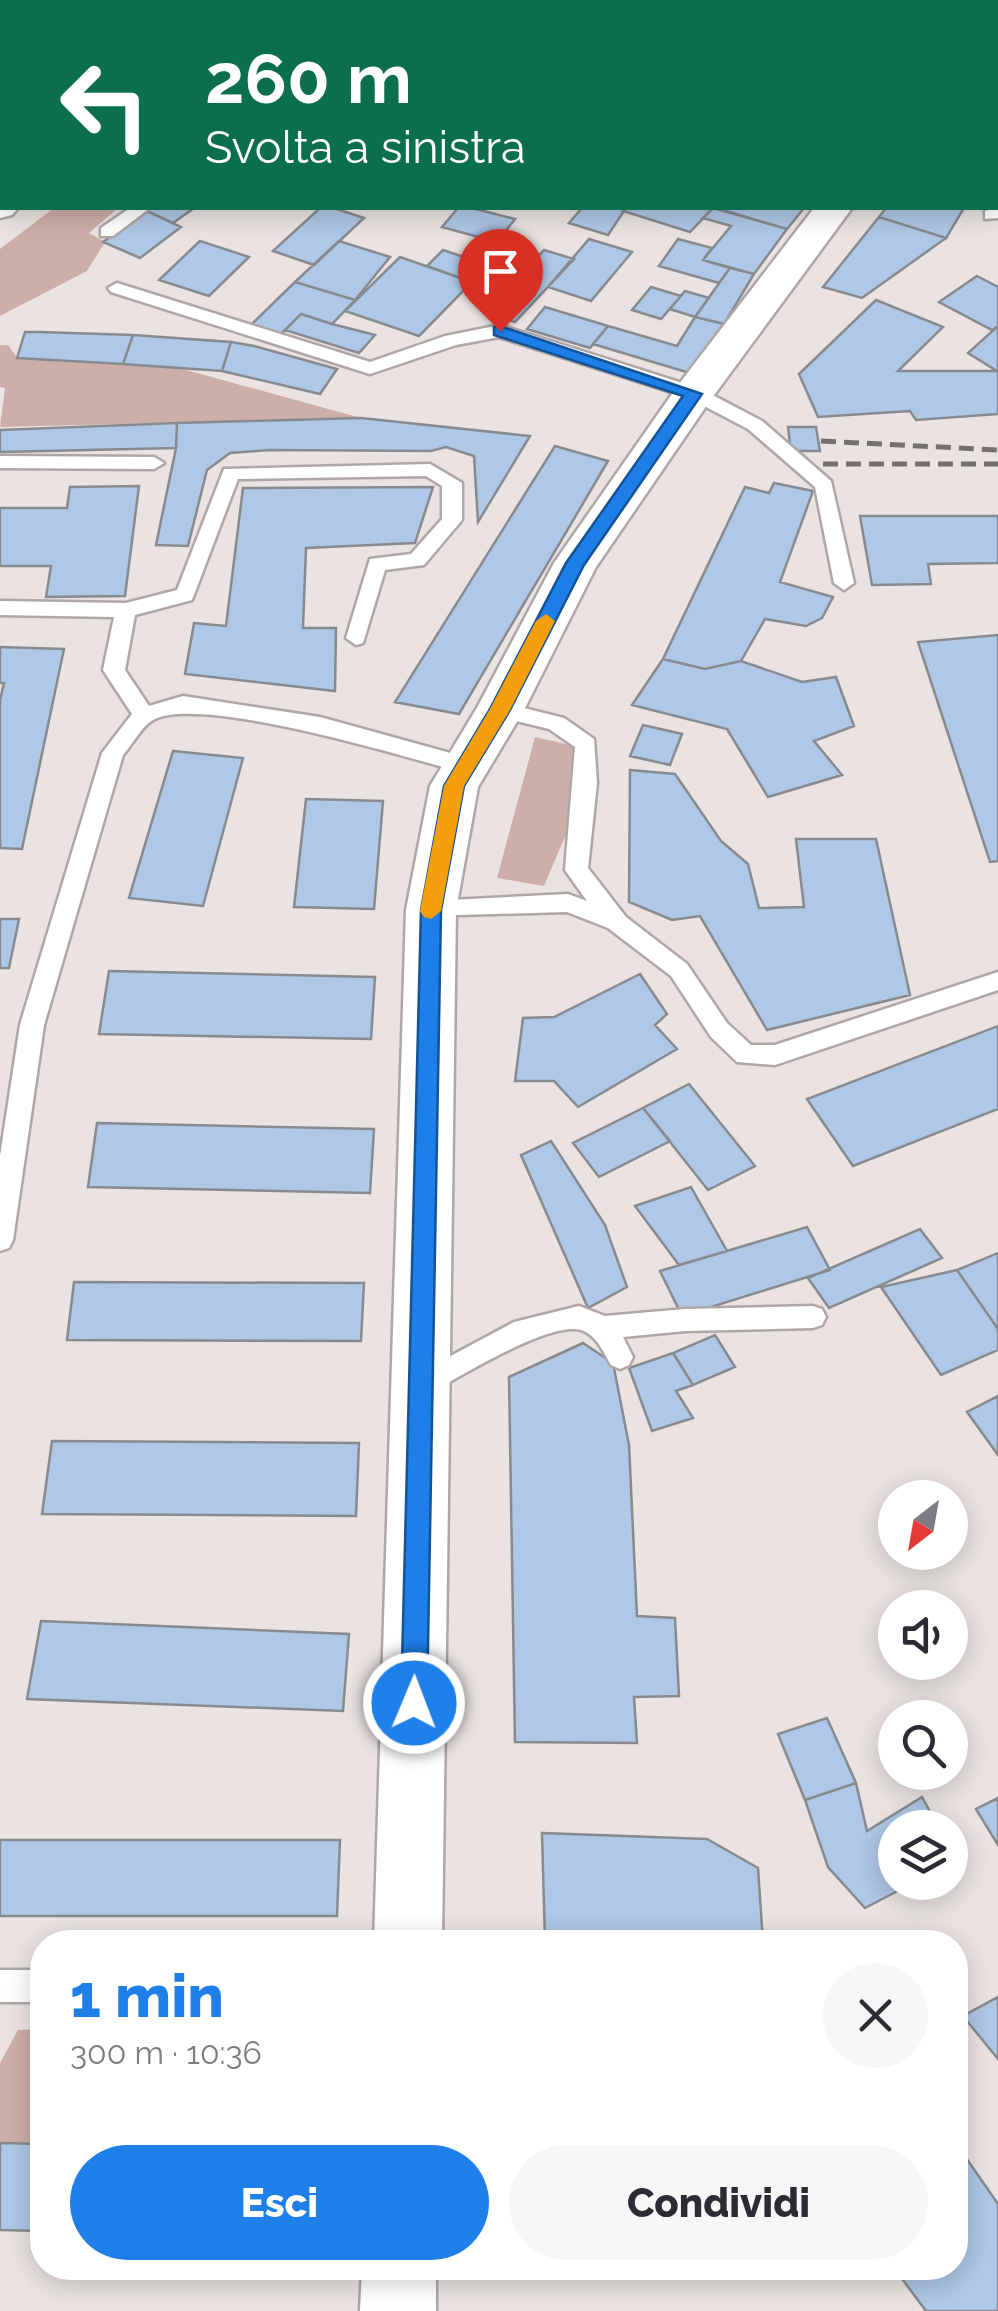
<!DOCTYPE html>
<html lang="it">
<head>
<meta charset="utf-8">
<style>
	:root { --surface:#fff; --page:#f7f7f7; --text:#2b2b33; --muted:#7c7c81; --accent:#1f7fe8 }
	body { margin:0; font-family:Raleway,sans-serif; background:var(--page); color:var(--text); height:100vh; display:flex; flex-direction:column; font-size:38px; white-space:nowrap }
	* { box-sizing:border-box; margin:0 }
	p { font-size:32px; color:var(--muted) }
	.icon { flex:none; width:55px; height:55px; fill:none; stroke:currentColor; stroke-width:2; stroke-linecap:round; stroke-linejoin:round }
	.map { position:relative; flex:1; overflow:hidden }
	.drawer { position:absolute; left:30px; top:1930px; width:938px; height:350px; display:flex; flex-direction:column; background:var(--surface); border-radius:40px; box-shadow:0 5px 25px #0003 }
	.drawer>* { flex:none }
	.banner { position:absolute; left:0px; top:0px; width:1000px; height:210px; box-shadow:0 5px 25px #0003; background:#0b6e4f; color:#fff; overflow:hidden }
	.needle { width:65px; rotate:211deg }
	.controls { position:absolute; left:878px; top:1480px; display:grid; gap:20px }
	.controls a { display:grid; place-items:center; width:90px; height:90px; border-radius:50%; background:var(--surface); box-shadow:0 5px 25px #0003; font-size:50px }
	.pin { position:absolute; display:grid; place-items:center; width:85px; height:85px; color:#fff; margin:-102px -42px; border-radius:50% 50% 50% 0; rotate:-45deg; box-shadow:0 0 10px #0007 }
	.pin .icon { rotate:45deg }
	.me { position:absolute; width:110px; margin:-55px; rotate:1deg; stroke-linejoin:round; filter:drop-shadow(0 0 8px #0008) }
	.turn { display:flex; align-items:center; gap:35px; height:210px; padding:0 40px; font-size:45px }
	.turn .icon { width:130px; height:130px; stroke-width:2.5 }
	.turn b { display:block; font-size:70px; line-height:85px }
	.round { display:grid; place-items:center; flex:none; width:105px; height:105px; border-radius:52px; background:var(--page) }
	.summary { display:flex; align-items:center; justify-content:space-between; height:170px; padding:0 40px }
	h1 { font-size:60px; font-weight:800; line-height:75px; color:var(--accent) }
	.button { display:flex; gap:20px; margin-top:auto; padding:20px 40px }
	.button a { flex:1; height:115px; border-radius:60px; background:var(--accent); color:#fff; font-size:40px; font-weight:800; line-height:115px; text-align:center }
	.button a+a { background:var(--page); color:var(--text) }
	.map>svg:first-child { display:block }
	.green { fill:#ceaea8 }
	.building { fill:#afc8e7; stroke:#878b90; stroke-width:2.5 }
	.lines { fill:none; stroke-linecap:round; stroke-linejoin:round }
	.service-casing { stroke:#aea7a6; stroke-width:5 }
	.pedestrian-casing { stroke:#aea7a6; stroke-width:42 }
	.minor-casing { stroke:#aea7a6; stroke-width:5 }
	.tertiary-casing { stroke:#aea7a6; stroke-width:5 }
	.service { fill:#fff; fill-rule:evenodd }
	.pedestrian { stroke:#fff; stroke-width:38 }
	.minor { fill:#fff; fill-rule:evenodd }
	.tertiary { fill:#fff; fill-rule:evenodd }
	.rail { stroke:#75706f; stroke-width:5; stroke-dasharray:15 8; stroke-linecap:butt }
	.route { fill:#1f7fe8; stroke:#145397; stroke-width:2.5 }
	.slow { fill:#f59e0b }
</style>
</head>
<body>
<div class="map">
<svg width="998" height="2311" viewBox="0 0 998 2311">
	<rect width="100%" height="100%" fill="#eae3e1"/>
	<path class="green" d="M54,208L117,209L89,233L105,242L87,271L0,316V249Z
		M0,345H8L17,358L179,368L361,418L0,427L5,388L0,387Z
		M535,737L575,746L572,820L544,886L497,878Z
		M42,2029V2144L0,2143V2063L18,2030Z"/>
	<path class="building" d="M546,0H841L839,2Z
		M152,208H194L173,223L147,211Z
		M320,208H334L364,218L314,265L273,251Z
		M458,208H472L515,219L497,242L442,227Z
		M582,208H626L608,235L569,223Z
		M626,208H713L690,232L623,211Z
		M713,208L787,229L754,274L703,260L731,226L703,218Z
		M716,208H804L787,229Z
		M886,208H964L946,238L879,217Z
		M147,211L181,227L140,258L103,242Z
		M879,217L946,238L862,298L823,287Z
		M589,239L632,252L591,301L548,287Z
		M678,239L712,248L703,260L730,268L719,283L659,266Z
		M200,241L249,257L209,296L159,280Z
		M339,241L390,257L355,300L295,282Z
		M443,250L488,265L472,282L427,266Z
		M544,250L574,259L515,322L485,312Z
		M400,257L472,282L419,336L345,311Z
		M730,268L754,274L724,324L695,317Z
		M977,276L998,287V326L992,330L939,302Z
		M295,282L355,300L332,324L301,314L281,334L251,325Z
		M651,287L681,296L661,319L632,310Z
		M685,291L709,298L695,317L670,309Z
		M876,300L943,327L898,371H998V414L916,420L910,411L818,417L799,374Z
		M545,307L608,326L590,348L527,329Z
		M301,314L332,324L375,335L359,353L285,330Z
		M695,317L724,324L693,374L593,344L608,326L677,346Z
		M998,326V371H997L968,353Z
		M25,332H39L133,335L123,364L17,358Z
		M133,335L231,342L222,371L123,364Z
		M231,342L254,346L337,369L320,394L222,371Z
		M361,418L530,436L478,522L474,456L446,447L431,451L269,450L230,453L207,470L188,546L156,545L176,448L177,423Z
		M177,423L176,448L0,452V430Z
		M788,427H816L820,451H791Z
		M555,446L608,461L459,714L395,702Z
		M774,483L813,491L780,582L833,597L822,618L806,626L765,619L741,661L705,669L663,659L745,487L769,493Z
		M139,486L125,596L46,597L51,566H0V508H67L70,487Z
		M433,487L415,543L306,548L303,628H336L335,691L185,674L194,623L226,626L243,488Z
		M860,516H998V563L928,564L931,584L872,585Z
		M998,635V861L990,862L918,642Z
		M0,647L64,649L22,849L0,848V700L4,683H0Z
		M663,659L705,669L741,661L802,682L836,677L854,726L814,741L842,775L768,797L727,729L632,705Z
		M643,725L682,734L670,765L630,756Z
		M173,751L243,758L203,906L129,898Z
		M630,770L675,774L721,841L748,864L759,908L804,907L796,839H876L910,995L767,1030L700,916L672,920L629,902Z
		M306,799L383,801L374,909L294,907Z
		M0,919H19L9,968H0Z
		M109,971L375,977L371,1039L99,1034Z
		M640,974L667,1014L655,1025L677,1049L578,1107L554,1081H515L523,1018L554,1017Z
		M998,1026V1109L853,1166L807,1099Z
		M689,1084L755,1166L708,1190L643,1108Z
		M643,1108L670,1141L599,1177L573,1143Z
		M97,1123L374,1129L370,1193L88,1187Z
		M551,1141L605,1225L627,1287L588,1308L521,1155Z
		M691,1187L727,1251L679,1265L635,1206Z
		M807,1227L830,1270L682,1316L660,1271Z
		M920,1229L942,1258L829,1308L808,1278Z
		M998,1253V1329L957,1270Z
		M957,1270L998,1329V1350L941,1375L881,1287Z
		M74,1282L364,1283L361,1341L67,1340Z
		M715,1335L735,1367L693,1385L673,1353Z
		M583,1343L613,1363L629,1445L637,1616L675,1618L679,1696L634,1697L637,1743L515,1742L509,1377Z
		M673,1353L693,1385L676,1391L693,1418L652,1431L629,1368Z
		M998,1396V1455L967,1412Z
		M52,1441L359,1443L356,1516L42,1514Z
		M41,1621L349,1634L343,1711L27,1699Z
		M827,1718L856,1783L805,1800L778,1734Z
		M856,1783L867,1831L922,1797L939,1828H895V1882H915L865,1908L828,1867L805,1800Z
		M998,1798V1845L976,1809Z
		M542,1833L707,1839L758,1868L763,1942H545Z
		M0,1840H340L337,1916H0Z
		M998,1997V2059L963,2016Z
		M955,2142L998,2204V2311H926L894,2268H955Z
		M0,2143L42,2144V2231L0,2230Z"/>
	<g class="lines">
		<g class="service-casing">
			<path id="service" d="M998,207V218L985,219V211Z
				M130,208H150L113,236H101V228Z
				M117,283L370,362L445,336L500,325L701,389L762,421L831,481L854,583L844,590L834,583L815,487L748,429L687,397L499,337L456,345L370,374L111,292L108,288Z
				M0,456L154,457L164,463L154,469L0,468Z
				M430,464L462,483V520L424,565L385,570L363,643L356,645L346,638L370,559L411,554L442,519V486L426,476L238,479L192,600L135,615L125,670L149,706L183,696L320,717L472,759L475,765L464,773C407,757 199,694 153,720C142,726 132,745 123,755L44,1025L13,1240L9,1248L0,1251V1156L20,1025L102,753L132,714L103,670L114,617L0,615V601L126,603L177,590L224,469Z
				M500,702L564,718L594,739L597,783L588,868L626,917L687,964L727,1023L751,1045H775L998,972V990L775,1065L737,1062L711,1037L671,976L608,928L567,912L423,916L419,910L431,901L568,894L587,901L565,870L575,747L549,729L492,715L489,710L492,705Z
				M579,1306L605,1316L685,1309L813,1306L822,1309L826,1317L822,1325L813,1328L685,1331L623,1337L633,1357L629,1365L620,1369L611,1365C603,1352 597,1335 581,1330C549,1321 462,1376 431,1392L422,1396L413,1392L409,1384L413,1376L514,1322Z
				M0,1970H42V2002H0Z"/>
		</g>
		<g class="pedestrian-casing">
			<path id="pedestrian" d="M998,101V102"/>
		</g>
		<g class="minor-casing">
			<path id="minor" d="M0,196L2,208H18L12,215L0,218Z"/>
		</g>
		<g class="tertiary-casing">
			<path id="tertiary" d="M814,208H852L709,402L596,567L524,710L478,787L456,910L442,1942H374L406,910L430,786L478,706L554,563L679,384Z
				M362,2268H436V2311H360Z"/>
		</g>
		<use href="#service" class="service"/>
		<use href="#pedestrian" class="pedestrian"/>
		<use href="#minor" class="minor"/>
		<use href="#tertiary" class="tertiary"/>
		<path class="rail" d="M821,441L998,450
			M823,464H998"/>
	</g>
	<path class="route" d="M500,326L702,394L584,565L510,710L464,786L441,910L427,1703L423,1712L414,1716L405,1712L401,1703L421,910L444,786L490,709L566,563L683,396L494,335V327Z"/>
	<path class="slow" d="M546,614L555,621L510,710L464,786L441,911L431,919L424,917L420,911L444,786L490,709L536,621Z"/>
</svg>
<div class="controls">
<a><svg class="needle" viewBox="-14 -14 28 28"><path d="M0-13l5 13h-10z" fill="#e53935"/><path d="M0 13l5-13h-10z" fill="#7c7c81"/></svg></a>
<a><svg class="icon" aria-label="sound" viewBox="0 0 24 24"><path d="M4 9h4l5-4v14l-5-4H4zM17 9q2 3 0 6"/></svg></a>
<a><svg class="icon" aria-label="search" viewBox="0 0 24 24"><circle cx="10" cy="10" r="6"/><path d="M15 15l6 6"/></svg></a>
<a><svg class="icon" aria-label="layers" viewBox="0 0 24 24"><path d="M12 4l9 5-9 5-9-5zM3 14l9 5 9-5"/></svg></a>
</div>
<div class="pin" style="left:500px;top:331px;background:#d93025"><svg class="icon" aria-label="arrive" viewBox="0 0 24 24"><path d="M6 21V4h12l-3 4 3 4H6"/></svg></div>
<svg class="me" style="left:414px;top:1703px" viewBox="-20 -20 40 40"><circle r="17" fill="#1f7fe8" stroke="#fff" stroke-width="3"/><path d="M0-11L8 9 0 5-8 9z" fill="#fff"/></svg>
<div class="banner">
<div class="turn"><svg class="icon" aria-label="left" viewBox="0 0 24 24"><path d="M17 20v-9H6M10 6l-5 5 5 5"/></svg><div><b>260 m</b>Svolta a sinistra</div></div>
</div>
<section class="drawer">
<div class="summary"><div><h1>1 min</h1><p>300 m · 10:36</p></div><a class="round"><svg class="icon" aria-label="close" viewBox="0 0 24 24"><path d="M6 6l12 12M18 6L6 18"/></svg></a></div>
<div class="button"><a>Esci</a><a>Condividi</a></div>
</section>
</div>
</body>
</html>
